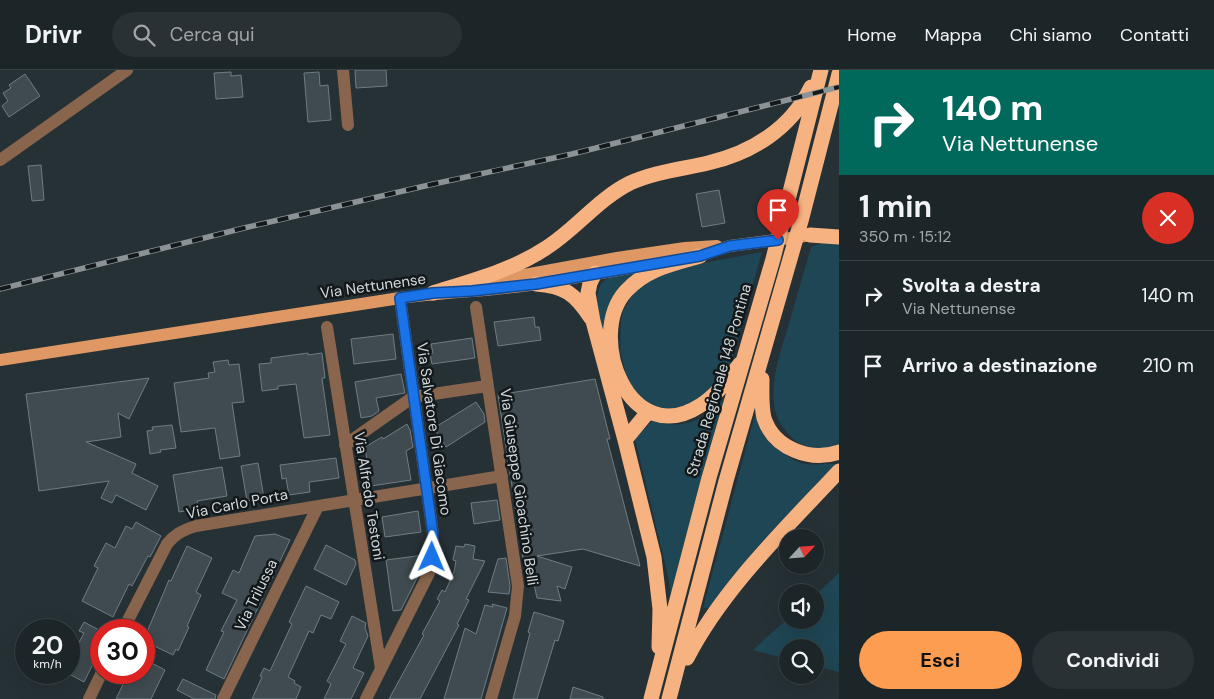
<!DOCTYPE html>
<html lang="it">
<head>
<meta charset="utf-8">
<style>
	:root { --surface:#1c2528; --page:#293134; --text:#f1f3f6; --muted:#a0a5a8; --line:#3a4245; --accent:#fc9d52 }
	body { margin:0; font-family:"DM Sans",sans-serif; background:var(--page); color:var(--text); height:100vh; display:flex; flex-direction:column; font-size:19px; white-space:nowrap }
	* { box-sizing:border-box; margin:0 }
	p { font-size:16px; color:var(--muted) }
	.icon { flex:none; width:28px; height:28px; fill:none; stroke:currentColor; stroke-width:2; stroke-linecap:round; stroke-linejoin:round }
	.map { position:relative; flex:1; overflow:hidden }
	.sheet { display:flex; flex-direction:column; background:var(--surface); width:375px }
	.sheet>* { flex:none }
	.banner { background:#00695c; color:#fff; overflow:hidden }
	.needle { width:32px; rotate:64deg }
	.tools { position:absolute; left:779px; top:459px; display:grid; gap:10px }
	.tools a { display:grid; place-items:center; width:45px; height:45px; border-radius:50%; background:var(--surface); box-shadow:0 5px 20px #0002,0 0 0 1px var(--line); font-size:25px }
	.speed { position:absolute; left:15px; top:549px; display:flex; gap:10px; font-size:25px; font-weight:700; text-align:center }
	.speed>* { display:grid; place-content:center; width:65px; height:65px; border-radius:50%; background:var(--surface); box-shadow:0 5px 20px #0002,0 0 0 1px var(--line); line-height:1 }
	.speed small { font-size:12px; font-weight:400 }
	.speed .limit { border:8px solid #d22; background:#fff; color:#111 }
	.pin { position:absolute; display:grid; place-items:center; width:42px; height:42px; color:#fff; margin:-51px -21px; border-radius:50% 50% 50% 0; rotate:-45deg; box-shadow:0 0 5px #0007 }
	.pin .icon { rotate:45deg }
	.me { position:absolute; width:55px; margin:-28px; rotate:1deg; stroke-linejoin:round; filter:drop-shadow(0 0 4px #0008) }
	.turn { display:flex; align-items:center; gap:18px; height:105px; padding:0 20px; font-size:22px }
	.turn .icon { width:65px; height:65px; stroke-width:2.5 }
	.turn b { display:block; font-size:35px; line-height:42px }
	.round { display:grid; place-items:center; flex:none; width:52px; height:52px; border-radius:26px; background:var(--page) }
	.head { display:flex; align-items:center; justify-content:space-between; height:85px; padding:0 20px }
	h1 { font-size:30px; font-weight:700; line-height:38px }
	.primary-button { display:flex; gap:10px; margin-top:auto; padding:10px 20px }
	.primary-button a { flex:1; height:58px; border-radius:30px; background:var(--accent); color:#111; font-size:20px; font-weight:700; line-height:58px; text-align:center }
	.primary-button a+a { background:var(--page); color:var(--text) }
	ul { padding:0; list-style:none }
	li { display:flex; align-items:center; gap:15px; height:70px; padding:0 20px; border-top:1px solid var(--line) }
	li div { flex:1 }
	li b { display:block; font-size:19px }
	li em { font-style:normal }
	header { display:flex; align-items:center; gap:30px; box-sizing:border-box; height:70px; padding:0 25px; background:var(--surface); border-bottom:1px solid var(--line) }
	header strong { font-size:24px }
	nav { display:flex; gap:28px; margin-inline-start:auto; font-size:18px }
	.search { width:350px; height:45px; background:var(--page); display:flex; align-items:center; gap:12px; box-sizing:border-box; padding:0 18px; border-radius:28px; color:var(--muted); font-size:19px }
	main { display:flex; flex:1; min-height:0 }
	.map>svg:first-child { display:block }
	.green { fill:#1f4654 }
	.building { fill:#3f4b50; stroke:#6f7c81 }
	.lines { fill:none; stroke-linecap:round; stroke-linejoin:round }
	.minor { stroke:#88654c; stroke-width:12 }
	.major { stroke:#df9864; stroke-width:12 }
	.highway { stroke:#f6b280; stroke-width:15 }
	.rail-casing { stroke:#8b9397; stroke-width:5.5 }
	.rail { stroke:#13181a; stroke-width:4; stroke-dasharray:11; stroke-linecap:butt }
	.route-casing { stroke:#114b97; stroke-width:12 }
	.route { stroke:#1a73e8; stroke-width:9 }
	.labels { text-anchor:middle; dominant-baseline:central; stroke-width:5; stroke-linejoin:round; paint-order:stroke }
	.street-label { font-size:15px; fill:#d1d8db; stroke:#13181a }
</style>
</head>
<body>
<header>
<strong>Drivr</strong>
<div class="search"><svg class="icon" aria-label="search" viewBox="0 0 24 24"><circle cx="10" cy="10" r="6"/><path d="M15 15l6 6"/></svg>Cerca qui</div>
<nav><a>Home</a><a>Mappa</a><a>Chi siamo</a><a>Contatti</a></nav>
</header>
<main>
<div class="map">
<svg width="839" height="629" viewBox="0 0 839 629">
	<rect width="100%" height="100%" fill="#263136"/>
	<path class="green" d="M822,173H839V376C825,381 808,380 796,371C786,363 778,352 775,340C769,310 782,278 790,250C797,226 804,201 811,177Z
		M762,182L729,299L701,331L665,341L643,331L632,316L627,306L620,282L621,250L623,242L630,228L644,212L677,198Z
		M640,203L604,265C601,249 588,217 609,208C618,205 630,204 640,203Z
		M728,324L671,530L669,510L635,369L652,351C684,361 709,349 728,324Z
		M757,337C769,359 779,390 806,394C817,396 828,392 838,395L711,538H703Z
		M839,503V602L815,596V578H788L787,589L753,580L787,549L815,550V525Z"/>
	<path class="building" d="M355,0H386L387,16L356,18Z
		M231,2V6L241,5L243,27L216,29L214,3Z
		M319,2L320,16L328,15L331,50L308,52L304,3Z
		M25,4L40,26L9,47L2,36L8,31L3,23L11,18L9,15Z
		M41,95L44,130L32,131L28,96Z
		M719,120L725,153L702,157L696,124Z
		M534,247L535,257H539L541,270L498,276L494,252Z
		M393,264L396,289L354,294L351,269Z
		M472,268L475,288L432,294L430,284L433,283L431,274Z
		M308,283V285L322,283L325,308H322L330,365L304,368L296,314L278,316V319L262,321L259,294L271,293V288Z
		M228,290L229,295L239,294L244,332L232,333L240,386L220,389L215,358L181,362L174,313L209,308L208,303L215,302L213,292Z
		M401,304L405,323L376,328L379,341L372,346L361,348L355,312Z
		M149,308L129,349L118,343L121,367L86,372L136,394L132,403L158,416L146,440L116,425L112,433L101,428L109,411L39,421L26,324Z
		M595,309L610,369H607L640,496L583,479L537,486L572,497L565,519L557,516L561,531L537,528L528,487L523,488L498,325Z
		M476,332L484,344L485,352L446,377L434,358Z
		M407,354L410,360L413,377L406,381L411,410L371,416L365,377L382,367L383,369Z
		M172,355L176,378L160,380L161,382L150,384L147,361L153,360L152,357Z
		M336,388L339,408L309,412L310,422L289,425L286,408L282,409L280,395Z
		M258,393L264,428L247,431L241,396Z
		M222,397L227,426L197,431L198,439L179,442L173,405Z
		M497,430L500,450L474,454L471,433Z
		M418,441L421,462L385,467L382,447Z
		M136,452L161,466L150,487L148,486L132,516L129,514L113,547L82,531L98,498L94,496L106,473L115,478L126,456L132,459Z
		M275,464L290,470L224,609L206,600L224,562L221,561L237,530L222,523L233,500L239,503L255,466Z
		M465,474L475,476L473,489L485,491L466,529L469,530L457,554L459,555L420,629H389L424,565L422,564L440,531L437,529L442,520L445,522L454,502L456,491L453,490L456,476L464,477Z
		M326,475L355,490L356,494L346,515L314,499Z
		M187,476L212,488L196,522L201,525L187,556L189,557L178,581L176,579L173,585L144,571V569L169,510L171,511Z
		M424,485L421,500L401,540L393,541L386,490Z
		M506,488L510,516L509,524L488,522L498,489Z
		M306,516L339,532L331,549L321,545L313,563L309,561L288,607L295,611L294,613L301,617L296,629H252L262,607L260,606L264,598L270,601L292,554L289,552Z
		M492,534L507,538L481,629H444L465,558L476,564L485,535L493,537Z
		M534,542L564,551L558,571L555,570L537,629H513L530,563L528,562Z
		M352,546L366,553L365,558L368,566L353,598L364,603L351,629H324L331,614L327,611L346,574L340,571Z
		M84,552L101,561V573L91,593L93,594L84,612L69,604V582L73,584L84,563L79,561Z
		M144,589L165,600L151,629H116L129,602H144Z
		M183,609L216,625L215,629H194L177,620Z
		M573,617L603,627V629H570Z"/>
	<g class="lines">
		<path class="minor" d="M343,0L348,55
			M0,90L127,0
			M476,237L518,516L515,546L491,629
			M327,257L381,599
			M345,375L413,327L487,316
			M123,560L167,474C174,465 184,459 196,456L502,406
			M89,629L102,602
			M223,629L318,436
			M366,629L429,503L433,478V464L400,228"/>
		<path class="major" d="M692,187L730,176L805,166
			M485,212L617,188L685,178L717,176
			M0,290L400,228C445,222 491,221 536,214C580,207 624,199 668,191"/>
		<path class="highway" d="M810,165L839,167
			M700,186C672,194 646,199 626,221C585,266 630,382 701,335C717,325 728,309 740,294
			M595,203L590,213L588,223L593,251L625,370L654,487L660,539L659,577
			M536,214C565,216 575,224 591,248
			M433,223C471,211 513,200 546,178C576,159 598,129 630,113C654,102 682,99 708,93C751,83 791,59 811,17
			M762,309C762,322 761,335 764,348C774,379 811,392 839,382
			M625,370L648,342
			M687,588C723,518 786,458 839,401
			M651,629L709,408L773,189L821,0
			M669,629L726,411L801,151L839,4"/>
		<g class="rail-casing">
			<path id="rail" d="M0,219L244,158L429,115L572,84L839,17"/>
		</g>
		<use href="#rail" class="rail"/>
	</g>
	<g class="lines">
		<g class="route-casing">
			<path id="route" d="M432,487L433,464L400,228L433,223L472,221L536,214L700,186L730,176L778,170"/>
		</g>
		<use href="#route" class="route"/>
	</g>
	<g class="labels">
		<g class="street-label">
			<text transform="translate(373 216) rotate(-8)">Via Nettunense</text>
			<text transform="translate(719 310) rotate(-74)">Strada Regionale 148 Pontina</text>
			<text transform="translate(434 359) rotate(82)">Via Salvatore Di Giacomo</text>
			<text transform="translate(519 417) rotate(82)">Via Giuseppe Gioachino Belli</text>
			<text transform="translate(369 426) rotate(81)">Via Alfredo Testoni</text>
			<text transform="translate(237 434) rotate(-11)">Via Carlo Porta</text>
			<text transform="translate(256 525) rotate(-64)">Via Trilussa</text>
		</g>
	</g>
</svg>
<div class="tools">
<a><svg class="needle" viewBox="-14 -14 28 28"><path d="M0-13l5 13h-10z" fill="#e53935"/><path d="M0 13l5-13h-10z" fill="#a0a5a8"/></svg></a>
<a><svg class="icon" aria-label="sound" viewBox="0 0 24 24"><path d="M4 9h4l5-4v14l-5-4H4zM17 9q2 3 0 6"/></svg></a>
<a><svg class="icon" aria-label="search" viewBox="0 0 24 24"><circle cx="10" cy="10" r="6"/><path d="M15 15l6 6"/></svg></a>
</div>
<div class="speed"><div>20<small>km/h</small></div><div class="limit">30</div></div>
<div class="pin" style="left:778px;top:170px;background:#d93025"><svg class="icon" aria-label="arrive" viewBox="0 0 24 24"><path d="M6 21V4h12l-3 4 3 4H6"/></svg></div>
<svg class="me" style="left:432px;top:487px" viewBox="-20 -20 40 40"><path d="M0-17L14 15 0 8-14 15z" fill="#1a73e8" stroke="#fff" stroke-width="4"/></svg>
</div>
<section class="sheet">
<div class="banner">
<div class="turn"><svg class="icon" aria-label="right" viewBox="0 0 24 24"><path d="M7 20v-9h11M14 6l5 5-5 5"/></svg><div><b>140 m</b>Via Nettunense</div></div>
</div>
<div class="head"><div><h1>1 min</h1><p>350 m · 15:12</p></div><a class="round" style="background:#d93025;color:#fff"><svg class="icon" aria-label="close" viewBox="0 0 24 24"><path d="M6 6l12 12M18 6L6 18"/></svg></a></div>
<ul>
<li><svg class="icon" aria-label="right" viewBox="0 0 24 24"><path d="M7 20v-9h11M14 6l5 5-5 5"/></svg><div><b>Svolta a destra</b><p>Via Nettunense</p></div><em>140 m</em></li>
<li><svg class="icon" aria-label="arrive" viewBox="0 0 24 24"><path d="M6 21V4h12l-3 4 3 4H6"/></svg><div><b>Arrivo a destinazione</b></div><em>210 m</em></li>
</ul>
<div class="primary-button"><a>Esci</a><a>Condividi</a></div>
</section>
</main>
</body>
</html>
